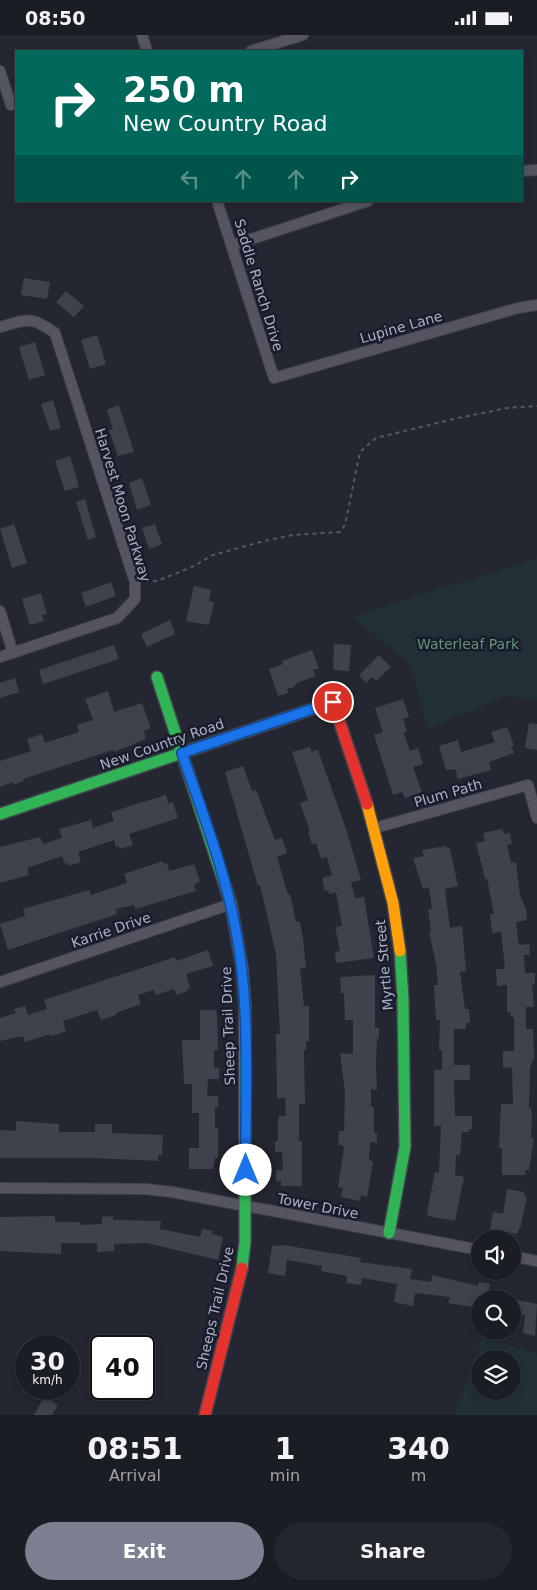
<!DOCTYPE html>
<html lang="en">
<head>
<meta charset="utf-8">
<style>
	:root { --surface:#1b1d25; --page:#24262d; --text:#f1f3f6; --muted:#a0a2a7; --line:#393b42; --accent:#7c8091 }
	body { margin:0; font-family:"DejaVu Sans",sans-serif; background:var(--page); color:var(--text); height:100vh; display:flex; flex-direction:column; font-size:19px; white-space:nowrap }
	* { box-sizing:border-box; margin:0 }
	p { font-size:16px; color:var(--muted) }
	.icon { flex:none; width:28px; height:28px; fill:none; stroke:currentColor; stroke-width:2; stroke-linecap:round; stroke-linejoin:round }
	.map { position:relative; height:1380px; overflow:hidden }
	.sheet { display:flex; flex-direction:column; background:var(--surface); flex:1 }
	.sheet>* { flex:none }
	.banner { position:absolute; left:15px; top:15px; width:508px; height:152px; border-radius:0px; box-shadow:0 2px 8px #0003,0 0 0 1px var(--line); background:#00695c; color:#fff; overflow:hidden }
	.tools { position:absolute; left:471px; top:1195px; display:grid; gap:10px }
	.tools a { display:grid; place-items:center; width:50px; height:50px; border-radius:50%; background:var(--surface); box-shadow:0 2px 8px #0003,0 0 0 1px var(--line); font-size:25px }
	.speed { position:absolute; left:15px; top:1300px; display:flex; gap:10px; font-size:25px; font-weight:700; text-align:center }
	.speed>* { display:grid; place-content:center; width:65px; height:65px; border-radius:50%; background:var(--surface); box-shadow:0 2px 8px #0003,0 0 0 1px var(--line); line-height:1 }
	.speed small { font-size:12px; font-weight:400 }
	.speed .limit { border:2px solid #111; border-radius:8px; background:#fff; color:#111 }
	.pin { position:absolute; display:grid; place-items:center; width:42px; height:42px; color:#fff; margin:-21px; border:2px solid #fff; border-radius:50%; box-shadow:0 1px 5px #0007 }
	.me { position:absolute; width:55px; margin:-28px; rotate:0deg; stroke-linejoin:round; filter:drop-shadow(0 0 4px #0008) }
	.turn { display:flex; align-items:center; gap:18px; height:105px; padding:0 25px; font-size:22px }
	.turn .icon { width:65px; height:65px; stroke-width:2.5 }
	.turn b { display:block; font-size:35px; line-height:42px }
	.lanes { display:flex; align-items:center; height:48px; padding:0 25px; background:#0003; justify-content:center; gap:25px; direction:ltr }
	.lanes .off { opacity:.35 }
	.eta { display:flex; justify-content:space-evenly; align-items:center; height:85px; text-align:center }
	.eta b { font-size:30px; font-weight:700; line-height:35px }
	.primary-button { display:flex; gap:10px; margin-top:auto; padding:10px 25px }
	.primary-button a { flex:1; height:58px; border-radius:30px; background:var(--accent); color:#fff; font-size:20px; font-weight:700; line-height:58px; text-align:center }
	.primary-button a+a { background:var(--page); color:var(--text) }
	.status { display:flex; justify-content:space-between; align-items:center; height:35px; padding:0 25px; background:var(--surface); direction:ltr }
	.status svg { height:14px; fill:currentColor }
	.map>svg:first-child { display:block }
	.green { fill:#212f37; fill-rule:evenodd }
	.building { fill:#3f424c }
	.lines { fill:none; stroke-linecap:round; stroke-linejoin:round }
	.street-casing { stroke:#41444e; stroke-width:12 }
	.fast-casing { stroke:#41444e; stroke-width:14 }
	.slow-casing { stroke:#41444e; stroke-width:14 }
	.jam-casing { stroke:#41444e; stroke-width:14 }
	.path { stroke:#555862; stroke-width:2; stroke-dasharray:4 4; stroke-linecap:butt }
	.street { stroke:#545560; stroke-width:10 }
	.fast { stroke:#30b455; stroke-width:11 }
	.slow { stroke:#ff9f0a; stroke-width:11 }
	.jam { stroke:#e5322d; stroke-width:11 }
	.route-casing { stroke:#114b97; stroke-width:12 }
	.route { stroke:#1a73e8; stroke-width:9 }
	.labels { text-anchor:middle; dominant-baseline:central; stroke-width:5; stroke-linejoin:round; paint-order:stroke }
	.street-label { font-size:14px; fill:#acb0c5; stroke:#181c2b }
	.park-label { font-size:14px; fill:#639579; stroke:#181c2b }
</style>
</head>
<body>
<div class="status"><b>08:50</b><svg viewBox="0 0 49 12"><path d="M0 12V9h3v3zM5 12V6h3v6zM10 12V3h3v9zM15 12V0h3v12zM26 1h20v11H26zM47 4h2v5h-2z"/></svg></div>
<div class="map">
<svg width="537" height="1380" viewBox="0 0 537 1380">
	<rect width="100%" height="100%" fill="#242731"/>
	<path class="green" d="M537,523V665L505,661L428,694L410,629L352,582Z
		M482,1303L537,1319V1380H454ZM480,1324H512V1356H480Z"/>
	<path class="building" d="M24,243L50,247L47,264L21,260Z
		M66,256L84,271L74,282L56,267Z
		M97,300L106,329L90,334L81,305Z
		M35,307L45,340L29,345L19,312Z
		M53,365L61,393L50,396L41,369Z
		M119,370L134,417L118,421L109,395L113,394L107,375Z
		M70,421L79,452L65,456L55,426Z
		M142,443L151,470L137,475L129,448Z
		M85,464L96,502L88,505L76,467Z
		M14,489L27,528L12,533L0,494Z
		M155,489L162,509L149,514L142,493Z
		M111,547L116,561L86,572L81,558Z
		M194,551L211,555L209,566L214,567L209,590L186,586Z
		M41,558L47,579L42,580L44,586L30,590L22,564Z
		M170,585L175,599L147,612L141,599Z
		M334,609L351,610L349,636L333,635Z
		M114,610L119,624L43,649L39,635Z
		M312,615L319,634H313L315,641L297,648L294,652L287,654L288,658L278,661L269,634L283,629L282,626Z
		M379,620L391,632L376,646L372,642L366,648L359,640Z
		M15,643L19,657L0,663V648Z
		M108,656L114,677L142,668L150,691L149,694L144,696L146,704L114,717L113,715L23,744L24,746L13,750V747L0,752V726L31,716L27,704L42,699L45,708L79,697L77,690L93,685L85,664Z
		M403,664L409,682L403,684L407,696L404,698L410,716L418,713L423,729L413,732L422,757L405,763L402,757L393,760L374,700L383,697L375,673Z
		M529,688L537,689V715L525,713Z
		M507,692L514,711H511L514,718L489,727L491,735L458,744L455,734L446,735L439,711L458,705L461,717L495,707L491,697Z
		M310,712L311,717L318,715L347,797L361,845L351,847L355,863L364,862L374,923L336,928L335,917L340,916L335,892L342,891L336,857L329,859L328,855L325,856L322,843L332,840L327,822L321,823L316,808L312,809L308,797L310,796L300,768L308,765L292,717Z
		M243,731L252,756L256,755L275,805L282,803L287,818L277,822L288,860L290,859L296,887H300L303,904L306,933H300L304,971H309V1006H306V1015H304L305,1069H299V1106H302V1151H281V1146H276V1135H283L282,1117H275V1106H278V1085L279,1081H286L285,1063H277L276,999H280L276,919L260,850L258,851L225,737Z
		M166,760L168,768L173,767L178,783L129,799L133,810L120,814L119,811L116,812L114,805L78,817L81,827L68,831V828L65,829L62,821L27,833L29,840L0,848V812L40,802L43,809L62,803L59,794L91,785L93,793L114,786L111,777Z
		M502,794L504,799L510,798L512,809L507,810L511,828L516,827L520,860L526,875L527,885L516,887L519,910L529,909L530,920H524L525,938H535V948L532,949L534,972H526V994H533L534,1022L530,1033L529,1073H531L532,1083L531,1103H534L530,1128L529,1135H525V1140H502V1113H499L501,1069H513L512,1033L503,1032V1016H514V982H511L510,977H507V950L497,951L496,934H505L501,897L492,898L490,879H494L487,844H485L476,808L485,806L483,798Z
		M446,811L447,813H450L458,851L445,854L450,893L462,891L466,936L460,937L465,974H469L470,988H466V994H454V1030H470V1045H454L455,1081H472V1094H469V1097H462L460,1120H456L455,1140L464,1142L455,1186L428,1181L427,1178L435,1137L439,1138L441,1091H434V1035H442V1015H439L440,985H436L434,950H438L436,929L429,897L431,896L428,874H432L429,852L423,854L413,823L424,821L422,815Z
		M163,826V829L167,828L169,836L194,829L200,846L194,850L196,856L135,874L134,870L116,874L117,879L8,915L0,889L25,881L23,874L89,855L91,860L127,848L124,839Z
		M208,915L213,931L186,939L190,953L187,954L188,956L176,960L174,954L156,960L154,955L138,960L141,969L116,978V980L101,985L97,975L63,986L66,996L56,1000L51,1001L50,999L25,1007L23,1001L0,1006V983L16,978L14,974L25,971L28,980L47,974L44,965L175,922L176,926Z
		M375,940V993H379V1004H377L376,1030L377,1055L371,1054V1072H374V1098H377V1108L370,1107L369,1124L373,1127L369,1151L367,1162L361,1160L360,1166L341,1162L343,1153L338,1152L344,1113L342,1110H338L339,1096H344L345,1058L340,1018L353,1019V985H345L344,958H341L340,942Z
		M200,975H216L217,980L218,1015H214V1033H219V1044H208L207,1061H218V1072H215V1093H218V1123H215L213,1134H189V1113H199V1078H192V1049H184L182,1005H200Z
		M16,1086L59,1089V1097H95V1089H112V1098L163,1100L162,1120H158V1126L95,1123H0V1095L16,1096Z
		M507,1154L524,1157V1161L527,1162L521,1190L517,1199L490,1194L493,1177L503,1179Z
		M55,1181V1187H79L82,1190L102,1189V1182L113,1181V1185L161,1186L160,1194L200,1202L202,1194L213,1196L212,1199L223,1202L218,1225L147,1208L114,1209V1216L97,1217V1208H61V1219L0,1216V1182Z
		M283,1210L361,1223L360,1227L412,1234L410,1244L431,1247L432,1240L478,1251L479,1247L490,1249L487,1264H480V1273L448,1268L450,1262L415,1258L413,1271L394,1267L397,1249L362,1243L361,1250L346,1248L347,1241L321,1236L322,1231L287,1225L285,1241L268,1238L272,1211Z
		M512,1264L537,1269L535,1301L523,1298L525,1280L512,1278Z
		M44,1362L58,1370L52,1380H34Z"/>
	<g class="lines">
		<g class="street-casing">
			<path id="street" d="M142,0L147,16
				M251,16L303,0
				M0,36L11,70
				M521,136L537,135
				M217,166L274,343L518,273L537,270
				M233,210L368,166
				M0,292C28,284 31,281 55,298L135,547V564L117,583L0,622
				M0,576L13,618
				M375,793L528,750L537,783
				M0,947L231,869
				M0,1153L145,1154L172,1157L480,1215
				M512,1221L537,1226"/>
		</g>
		<g class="fast-casing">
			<path id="fast" d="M157,642L231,869L242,933L245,970V1207L242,1233
				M0,779L292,681
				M389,1198L405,1112L403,964L400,916"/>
		</g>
		<g class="slow-casing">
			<path id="slow" d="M367,769L393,868L400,916"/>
		</g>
		<g class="jam-casing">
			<path id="jam" d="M292,681L333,667L367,769
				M205,1380L242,1233"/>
		</g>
		<path class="path" d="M145,547L157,546L192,532L213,520L264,506L293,500L340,497L345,490L360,417L376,403L458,383L507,373L537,371"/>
		<use href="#street" class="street"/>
		<use href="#fast" class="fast"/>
		<use href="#slow" class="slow"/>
		<use href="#jam" class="jam"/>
	</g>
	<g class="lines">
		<g class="route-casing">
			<path id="route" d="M246,1135C245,1056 251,974 236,896C225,835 202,777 182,718L333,667"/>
		</g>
		<use href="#route" class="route"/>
	</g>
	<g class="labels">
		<g class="street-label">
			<text transform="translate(259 250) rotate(73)">Saddle Ranch Drive</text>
			<text transform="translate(401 292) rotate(-16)">Lupine Lane</text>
			<text transform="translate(123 470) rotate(73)">Harvest Moon Parkway</text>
			<text transform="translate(162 709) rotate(-19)">New Country Road</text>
			<text transform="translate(448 758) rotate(-16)">Plum Path</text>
			<text transform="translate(111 895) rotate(-19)">Karrie Drive</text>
			<text transform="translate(384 930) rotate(-95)">Myrtle Street</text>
			<text transform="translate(228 991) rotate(-92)">Sheep Trail Drive</text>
			<text transform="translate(318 1171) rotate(11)">Tower Drive</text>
			<text transform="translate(215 1273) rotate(-77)">Sheeps Trail Drive</text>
		</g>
		<g class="park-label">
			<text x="468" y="609">Waterleaf Park</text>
		</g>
	</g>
</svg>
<div class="tools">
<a><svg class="icon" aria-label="sound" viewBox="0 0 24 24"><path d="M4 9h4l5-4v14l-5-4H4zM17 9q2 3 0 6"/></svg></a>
<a><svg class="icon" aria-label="search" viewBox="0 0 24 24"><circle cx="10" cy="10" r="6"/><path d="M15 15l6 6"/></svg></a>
<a><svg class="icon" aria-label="layers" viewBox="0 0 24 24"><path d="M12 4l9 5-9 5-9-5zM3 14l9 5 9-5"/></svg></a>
</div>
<div class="speed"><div>30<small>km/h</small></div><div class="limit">40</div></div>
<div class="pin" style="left:333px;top:667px;background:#d93025"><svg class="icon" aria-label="arrive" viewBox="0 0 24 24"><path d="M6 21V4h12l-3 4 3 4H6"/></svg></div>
<svg class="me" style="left:246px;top:1135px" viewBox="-20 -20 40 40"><circle r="19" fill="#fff"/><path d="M0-13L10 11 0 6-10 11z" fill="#1a73e8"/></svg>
<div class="banner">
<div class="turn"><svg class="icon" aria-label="right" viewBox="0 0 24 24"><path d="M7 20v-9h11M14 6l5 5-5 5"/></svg><div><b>250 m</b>New Country Road</div></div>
<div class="lanes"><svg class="icon off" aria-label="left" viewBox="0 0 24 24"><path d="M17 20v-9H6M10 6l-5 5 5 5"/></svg><svg class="icon off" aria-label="ahead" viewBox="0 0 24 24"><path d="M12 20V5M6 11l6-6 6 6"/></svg><svg class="icon off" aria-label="ahead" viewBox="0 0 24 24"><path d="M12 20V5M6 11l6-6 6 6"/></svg><svg class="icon" aria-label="right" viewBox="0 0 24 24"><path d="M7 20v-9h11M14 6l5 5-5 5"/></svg></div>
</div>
</div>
<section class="sheet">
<div class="eta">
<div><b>08:51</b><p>Arrival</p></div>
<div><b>1</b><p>min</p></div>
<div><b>340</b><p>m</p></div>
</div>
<div class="primary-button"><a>Exit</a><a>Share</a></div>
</section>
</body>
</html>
